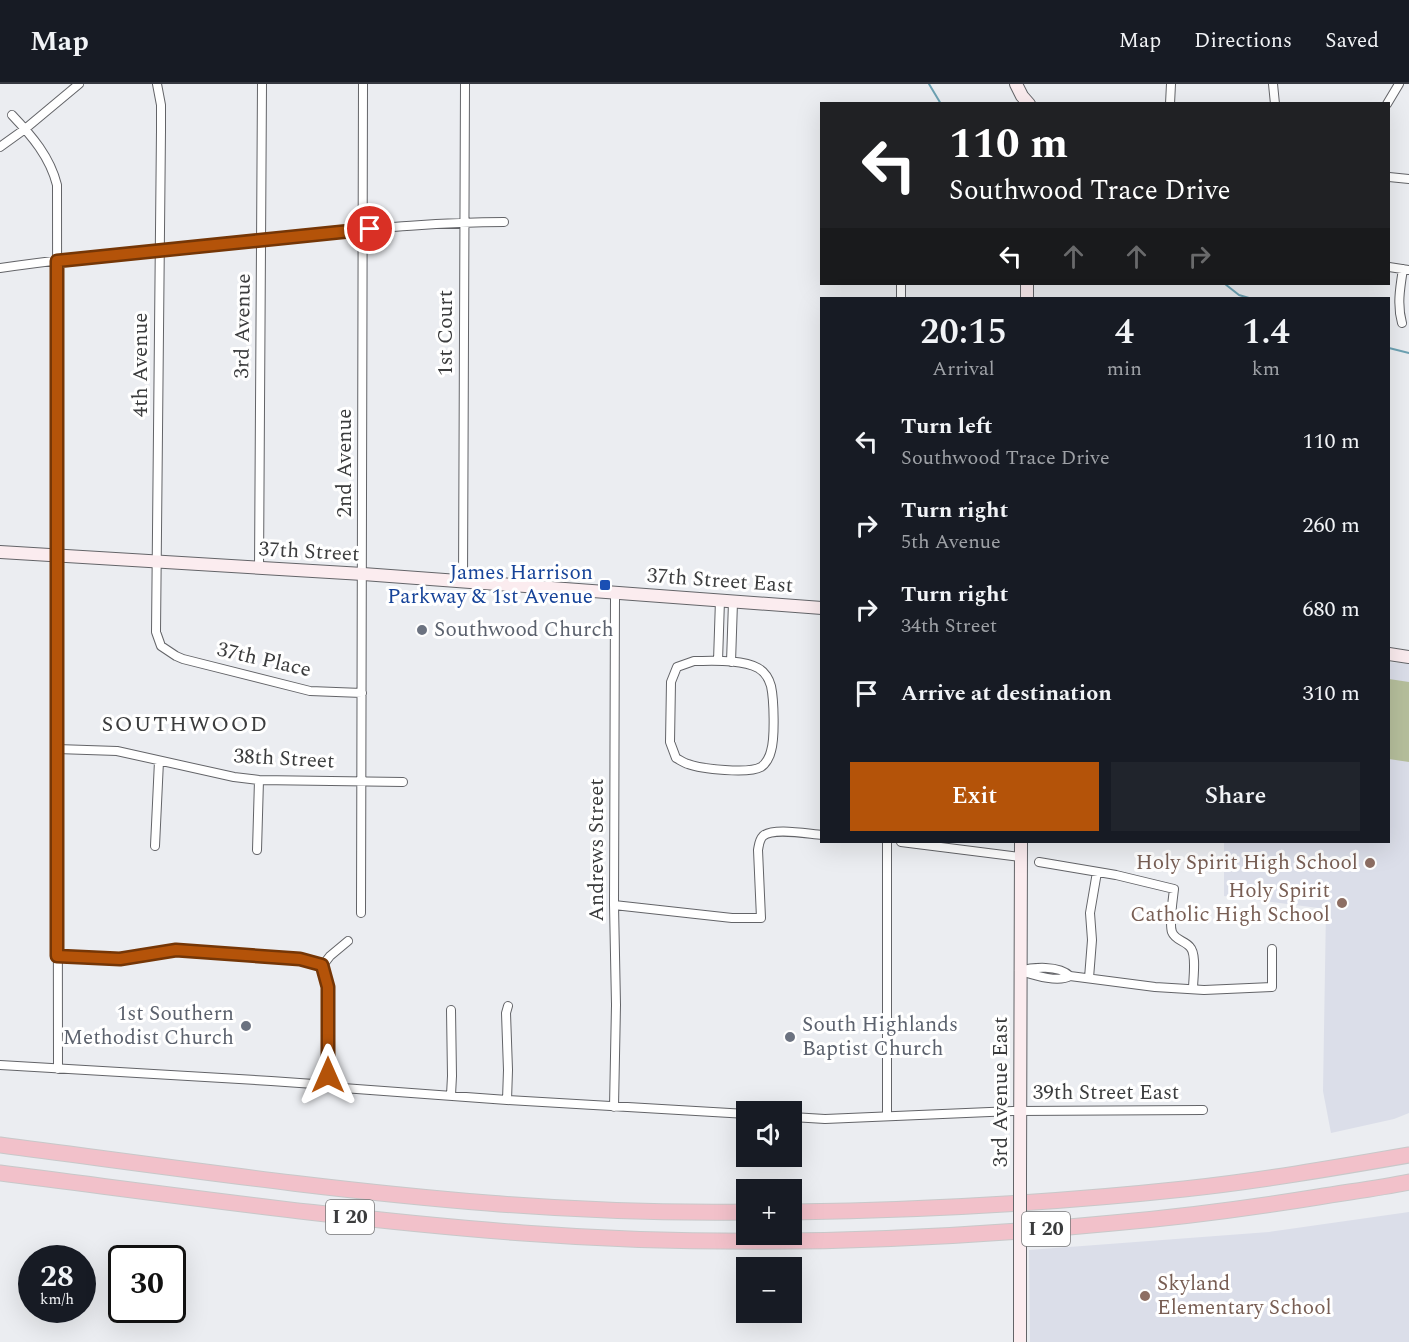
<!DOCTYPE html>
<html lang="en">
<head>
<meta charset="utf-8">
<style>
	:root { --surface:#171b24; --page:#20242c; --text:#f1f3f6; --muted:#9ea1a6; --line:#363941; --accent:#b45309 }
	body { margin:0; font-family:Spectral,serif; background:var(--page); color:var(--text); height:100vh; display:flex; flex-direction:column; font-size:22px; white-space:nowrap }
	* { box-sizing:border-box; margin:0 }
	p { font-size:20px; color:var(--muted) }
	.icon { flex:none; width:33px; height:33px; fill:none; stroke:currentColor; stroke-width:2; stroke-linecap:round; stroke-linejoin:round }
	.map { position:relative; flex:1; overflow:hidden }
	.details { position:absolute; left:820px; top:213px; width:570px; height:546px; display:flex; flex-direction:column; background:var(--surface); border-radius:0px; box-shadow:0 6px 24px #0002 }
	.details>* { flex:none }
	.banner { position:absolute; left:820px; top:18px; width:570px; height:183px; border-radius:0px; box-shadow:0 6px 24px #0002; background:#202124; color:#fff; overflow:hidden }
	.fabs { position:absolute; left:736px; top:1017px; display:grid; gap:12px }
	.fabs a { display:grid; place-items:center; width:66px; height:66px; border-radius:0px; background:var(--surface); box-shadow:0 6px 24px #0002; font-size:30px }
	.speed { position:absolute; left:18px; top:1161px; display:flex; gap:12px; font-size:30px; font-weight:700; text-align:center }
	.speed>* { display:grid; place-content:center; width:78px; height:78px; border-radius:50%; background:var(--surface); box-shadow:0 6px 24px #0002; line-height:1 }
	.speed small { font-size:15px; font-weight:400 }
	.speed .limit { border:3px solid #111; border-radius:9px; background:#fff; color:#111 }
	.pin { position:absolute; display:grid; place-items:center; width:51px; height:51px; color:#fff; margin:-26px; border:3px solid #fff; border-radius:50%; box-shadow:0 2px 6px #0007 }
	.me { position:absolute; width:66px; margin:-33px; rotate:0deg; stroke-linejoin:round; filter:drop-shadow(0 0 4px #0008) }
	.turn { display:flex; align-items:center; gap:21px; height:126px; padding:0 30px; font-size:27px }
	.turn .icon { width:78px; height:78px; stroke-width:2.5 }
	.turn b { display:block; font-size:42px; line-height:51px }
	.lanes { display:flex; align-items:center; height:57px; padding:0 30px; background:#0003; justify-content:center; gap:30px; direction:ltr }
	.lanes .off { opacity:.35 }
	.eta { display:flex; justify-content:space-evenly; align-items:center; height:102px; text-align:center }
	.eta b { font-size:36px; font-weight:600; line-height:42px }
	.action { display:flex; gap:12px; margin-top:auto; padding:12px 30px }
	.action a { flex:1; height:69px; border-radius:0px; background:var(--accent); color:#fff; font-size:24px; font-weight:600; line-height:69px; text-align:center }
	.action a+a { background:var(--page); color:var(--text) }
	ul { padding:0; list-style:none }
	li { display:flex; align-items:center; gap:18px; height:84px; padding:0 30px }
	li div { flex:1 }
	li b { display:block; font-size:22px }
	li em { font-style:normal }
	header { display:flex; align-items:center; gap:36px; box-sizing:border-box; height:84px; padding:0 30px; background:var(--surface); border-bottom:2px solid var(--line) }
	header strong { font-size:28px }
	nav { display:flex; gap:33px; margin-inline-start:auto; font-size:21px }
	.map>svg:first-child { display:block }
	.built { fill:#dbdee9 }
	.green { fill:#b6bf9c }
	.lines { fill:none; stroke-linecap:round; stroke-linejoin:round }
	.stream { stroke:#6da2b3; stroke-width:2 }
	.street-casing { stroke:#636468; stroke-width:10 }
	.secondary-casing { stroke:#636468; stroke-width:14 }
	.highway-casing { stroke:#c8c8c9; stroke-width:17 }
	.street { stroke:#fff; stroke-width:8 }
	.secondary { stroke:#fbecef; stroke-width:12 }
	.highway { stroke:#f2c1ca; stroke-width:15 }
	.secondary-bridge-casing { stroke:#636468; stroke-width:14; stroke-linecap:butt }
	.secondary-bridge { stroke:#fbecef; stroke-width:12 }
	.route-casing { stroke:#753606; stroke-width:15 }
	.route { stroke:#b45309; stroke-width:10 }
	.transit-dot { fill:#1a4fb4; stroke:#fff; stroke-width:2 }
	.worship-dot { fill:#6b7280; stroke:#fff; stroke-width:2 }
	.education-dot { fill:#8d6e63; stroke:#fff; stroke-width:2 }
	.labels { text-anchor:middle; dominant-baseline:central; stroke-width:6; stroke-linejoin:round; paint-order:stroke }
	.shield { fill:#fff; stroke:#767677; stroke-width:1.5 }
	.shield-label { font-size:20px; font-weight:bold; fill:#3b3c3d }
	.street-label { font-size:21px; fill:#3b3c3d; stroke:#fff }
	.transit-label { font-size:21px; fill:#164399; stroke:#fff; text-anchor:end }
	.worship-label { font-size:21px; fill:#5b616d; stroke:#fff; text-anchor:start }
	.education-label { font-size:21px; fill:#785e54; stroke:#fff; text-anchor:end }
	.neighbourhood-label { font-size:22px; letter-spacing:1.5px; fill:#3b3c3d; stroke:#fff }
</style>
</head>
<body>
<header>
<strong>Map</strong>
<nav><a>Map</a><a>Directions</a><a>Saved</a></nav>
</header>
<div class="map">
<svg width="1409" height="1258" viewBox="0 0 1409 1258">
	<rect width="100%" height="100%" fill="#ebedf1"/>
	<path class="built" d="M1389,578L1409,580V1029L1394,1035L1331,1049L1323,1007L1326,825L1224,812V758H1389Z
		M1409,1128V1258H1030L1029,1166L1269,1148Z"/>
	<path class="green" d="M1389,595L1409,598V678L1389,675Z"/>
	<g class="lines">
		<path class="stream" d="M929,0L941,20
			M1225,200L1239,211L1249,214
			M1389,264L1409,269"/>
		<g class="street-casing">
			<path id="street" d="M157,0L161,21V46L156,548L161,562L176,572L183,575L310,607L362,609
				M1273,0L1275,20
				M1170,20L1171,0
				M1387,20L1399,0
				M12,31C32,52 50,73 57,101L58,985
				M0,63L25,45L79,0
				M1389,93L1409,95
				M1389,183L1409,186
				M0,184C92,171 184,162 276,154C352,147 428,138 504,138
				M901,200V214
				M1402,239C1397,221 1400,204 1403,185
				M259,485L262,0
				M463,498L465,0
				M694,577C712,577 742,575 758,584C765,588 769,595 771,602C774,616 775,654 771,667C770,672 766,680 761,683C749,690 701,685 688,680C684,679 680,676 676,674L670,658L671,598L677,583Z
				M718,577L720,516
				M731,578L733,518
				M57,665L117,667L234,693L259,696L403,698
				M887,758V1032
				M901,758L1020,773
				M155,762L159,677
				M257,766L259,696
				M1039,778L1116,791L1174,805C1173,814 1169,840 1172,848C1175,856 1185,857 1190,863C1197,870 1193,895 1193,905
				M614,821L732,834H761L758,766C759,761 759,756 763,752C773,743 808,750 822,751
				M361,829L363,0
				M58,872L120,875L176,866L300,875L323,881
				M323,881L329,903L328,1001
				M323,881L330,872L348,857
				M1019,887C1033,883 1059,881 1070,892L1155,903L1204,906L1272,903V865
				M1021,887C1034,891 1058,899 1070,892
				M1089,894L1092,856L1090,829L1097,788
				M0,981L271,997L328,1001L343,1004L507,1016L747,1030
				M451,1011L452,992L451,926
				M507,1016L508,986L506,929L508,922
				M614,1023L616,921L614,821L615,509
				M792,1033L825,1035L1013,1027L1203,1026"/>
		</g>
		<g class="secondary-casing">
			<path id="secondary" d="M1016,0L1022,12L1029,20
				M1027,200V214
				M0,468L363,490L822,524
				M1389,570L1409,573
				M1020,1093L1021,758
				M1020,1176V1258"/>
		</g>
		<g class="highway-casing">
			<path id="highway" d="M0,1061C162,1082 325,1106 488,1119C574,1126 661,1129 747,1128
				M0,1089C174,1111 348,1136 523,1149C720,1164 917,1158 1113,1139C1182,1133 1250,1124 1318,1113C1348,1108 1379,1104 1409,1098
				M792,1128C923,1126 1053,1119 1184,1105C1259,1097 1334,1084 1409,1071"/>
		</g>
		<use href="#street" class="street"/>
		<use href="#secondary" class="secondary"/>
		<use href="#highway" class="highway"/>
		<g class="secondary-bridge-casing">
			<path id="secondary-bridge" d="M1020,1176V1093"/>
		</g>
		<use href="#secondary-bridge" class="secondary-bridge"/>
	</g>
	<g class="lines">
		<g class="route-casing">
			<path id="route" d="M328,991V903L322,881L300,875L176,866L120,875L57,872V177L370,145"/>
		</g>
		<use href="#route" class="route"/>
	</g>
	<rect class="transit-dot" x="599" y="495" width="12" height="12" rx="3"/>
	<g class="worship-dot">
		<circle cx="422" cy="546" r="6"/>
		<circle cx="246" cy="942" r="6"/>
		<circle cx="790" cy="953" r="6"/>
	</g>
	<g class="education-dot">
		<circle cx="1370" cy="779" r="6"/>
		<circle cx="1342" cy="819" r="6"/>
		<circle cx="1145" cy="1212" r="6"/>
	</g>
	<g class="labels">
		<g class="shield">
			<rect x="326" y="1116" width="48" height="34" rx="4.5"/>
			<rect x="1022" y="1128" width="48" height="34" rx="4.5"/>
		</g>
		<g class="shield-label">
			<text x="350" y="1133">I 20</text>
			<text x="1046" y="1145">I 20</text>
		</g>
		<g class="street-label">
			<text transform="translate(243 242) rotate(-89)">3rd Avenue</text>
			<text transform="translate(446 249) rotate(-90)">1st Court</text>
			<text transform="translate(141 281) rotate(-90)">4th Avenue</text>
			<text transform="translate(345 379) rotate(-90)">2nd Avenue</text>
			<text transform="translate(309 468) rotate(3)">37th Street</text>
			<text transform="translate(720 497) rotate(4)">37th Street East</text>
			<text transform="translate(264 576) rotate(13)">37th Place</text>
			<text transform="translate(284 675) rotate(3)">38th Street</text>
			<text transform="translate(597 766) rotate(-90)">Andrews Street</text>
			<text transform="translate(1001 1008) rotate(-90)">3rd Avenue East</text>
			<text x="1106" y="1009">39th Street East</text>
		</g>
		<g class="transit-label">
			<text x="593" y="489">James Harrison<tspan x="593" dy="24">Parkway &amp; 1st Avenue</tspan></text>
		</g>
		<g class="worship-label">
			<text x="434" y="546">Southwood Church</text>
			<text x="234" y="930" text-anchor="end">1st Southern<tspan x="234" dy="24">Methodist Church</tspan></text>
			<text x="802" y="941">South Highlands<tspan x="802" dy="24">Baptist Church</tspan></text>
		</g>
		<g class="education-label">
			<text x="1358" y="779">Holy Spirit High School</text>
			<text x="1330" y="807">Holy Spirit<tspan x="1330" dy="24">Catholic High School</tspan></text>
			<text x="1157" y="1200" text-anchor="start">Skyland<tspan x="1157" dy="24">Elementary School</tspan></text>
		</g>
		<g class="neighbourhood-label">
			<text x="185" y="640">SOUTHWOOD</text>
		</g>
	</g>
</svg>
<div class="fabs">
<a><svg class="icon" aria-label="sound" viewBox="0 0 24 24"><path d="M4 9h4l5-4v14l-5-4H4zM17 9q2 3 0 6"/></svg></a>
<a>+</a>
<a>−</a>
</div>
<div class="speed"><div>28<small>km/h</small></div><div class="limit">30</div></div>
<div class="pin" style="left:370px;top:145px;background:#d93025"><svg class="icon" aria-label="arrive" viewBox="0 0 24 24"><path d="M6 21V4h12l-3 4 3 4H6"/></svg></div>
<svg class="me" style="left:328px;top:991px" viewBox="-20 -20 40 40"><path d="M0-17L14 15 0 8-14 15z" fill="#b45309" stroke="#fff" stroke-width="4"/></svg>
<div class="banner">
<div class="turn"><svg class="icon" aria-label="left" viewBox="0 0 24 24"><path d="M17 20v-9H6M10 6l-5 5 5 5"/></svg><div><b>110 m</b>Southwood Trace Drive</div></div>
<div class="lanes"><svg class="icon" aria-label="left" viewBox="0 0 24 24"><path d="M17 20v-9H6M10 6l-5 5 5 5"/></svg><svg class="icon off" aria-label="ahead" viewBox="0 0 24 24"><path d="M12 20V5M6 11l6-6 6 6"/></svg><svg class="icon off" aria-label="ahead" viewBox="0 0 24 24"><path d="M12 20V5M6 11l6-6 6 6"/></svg><svg class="icon off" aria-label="right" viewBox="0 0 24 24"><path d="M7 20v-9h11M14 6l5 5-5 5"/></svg></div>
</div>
<section class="details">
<div class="eta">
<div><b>20:15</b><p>Arrival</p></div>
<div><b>4</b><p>min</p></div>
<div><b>1.4</b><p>km</p></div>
</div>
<ul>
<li><svg class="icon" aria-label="left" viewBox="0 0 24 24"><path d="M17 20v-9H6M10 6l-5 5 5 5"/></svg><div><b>Turn left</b><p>Southwood Trace Drive</p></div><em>110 m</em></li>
<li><svg class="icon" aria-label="right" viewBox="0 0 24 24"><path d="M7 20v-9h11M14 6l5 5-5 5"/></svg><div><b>Turn right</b><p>5th Avenue</p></div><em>260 m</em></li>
<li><svg class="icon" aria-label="right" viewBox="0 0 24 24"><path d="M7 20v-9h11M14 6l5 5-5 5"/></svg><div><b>Turn right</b><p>34th Street</p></div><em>680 m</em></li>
<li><svg class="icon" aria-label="arrive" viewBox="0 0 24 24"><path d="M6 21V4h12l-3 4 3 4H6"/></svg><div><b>Arrive at destination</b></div><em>310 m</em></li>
</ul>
<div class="action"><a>Exit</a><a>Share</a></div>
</section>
</div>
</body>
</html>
